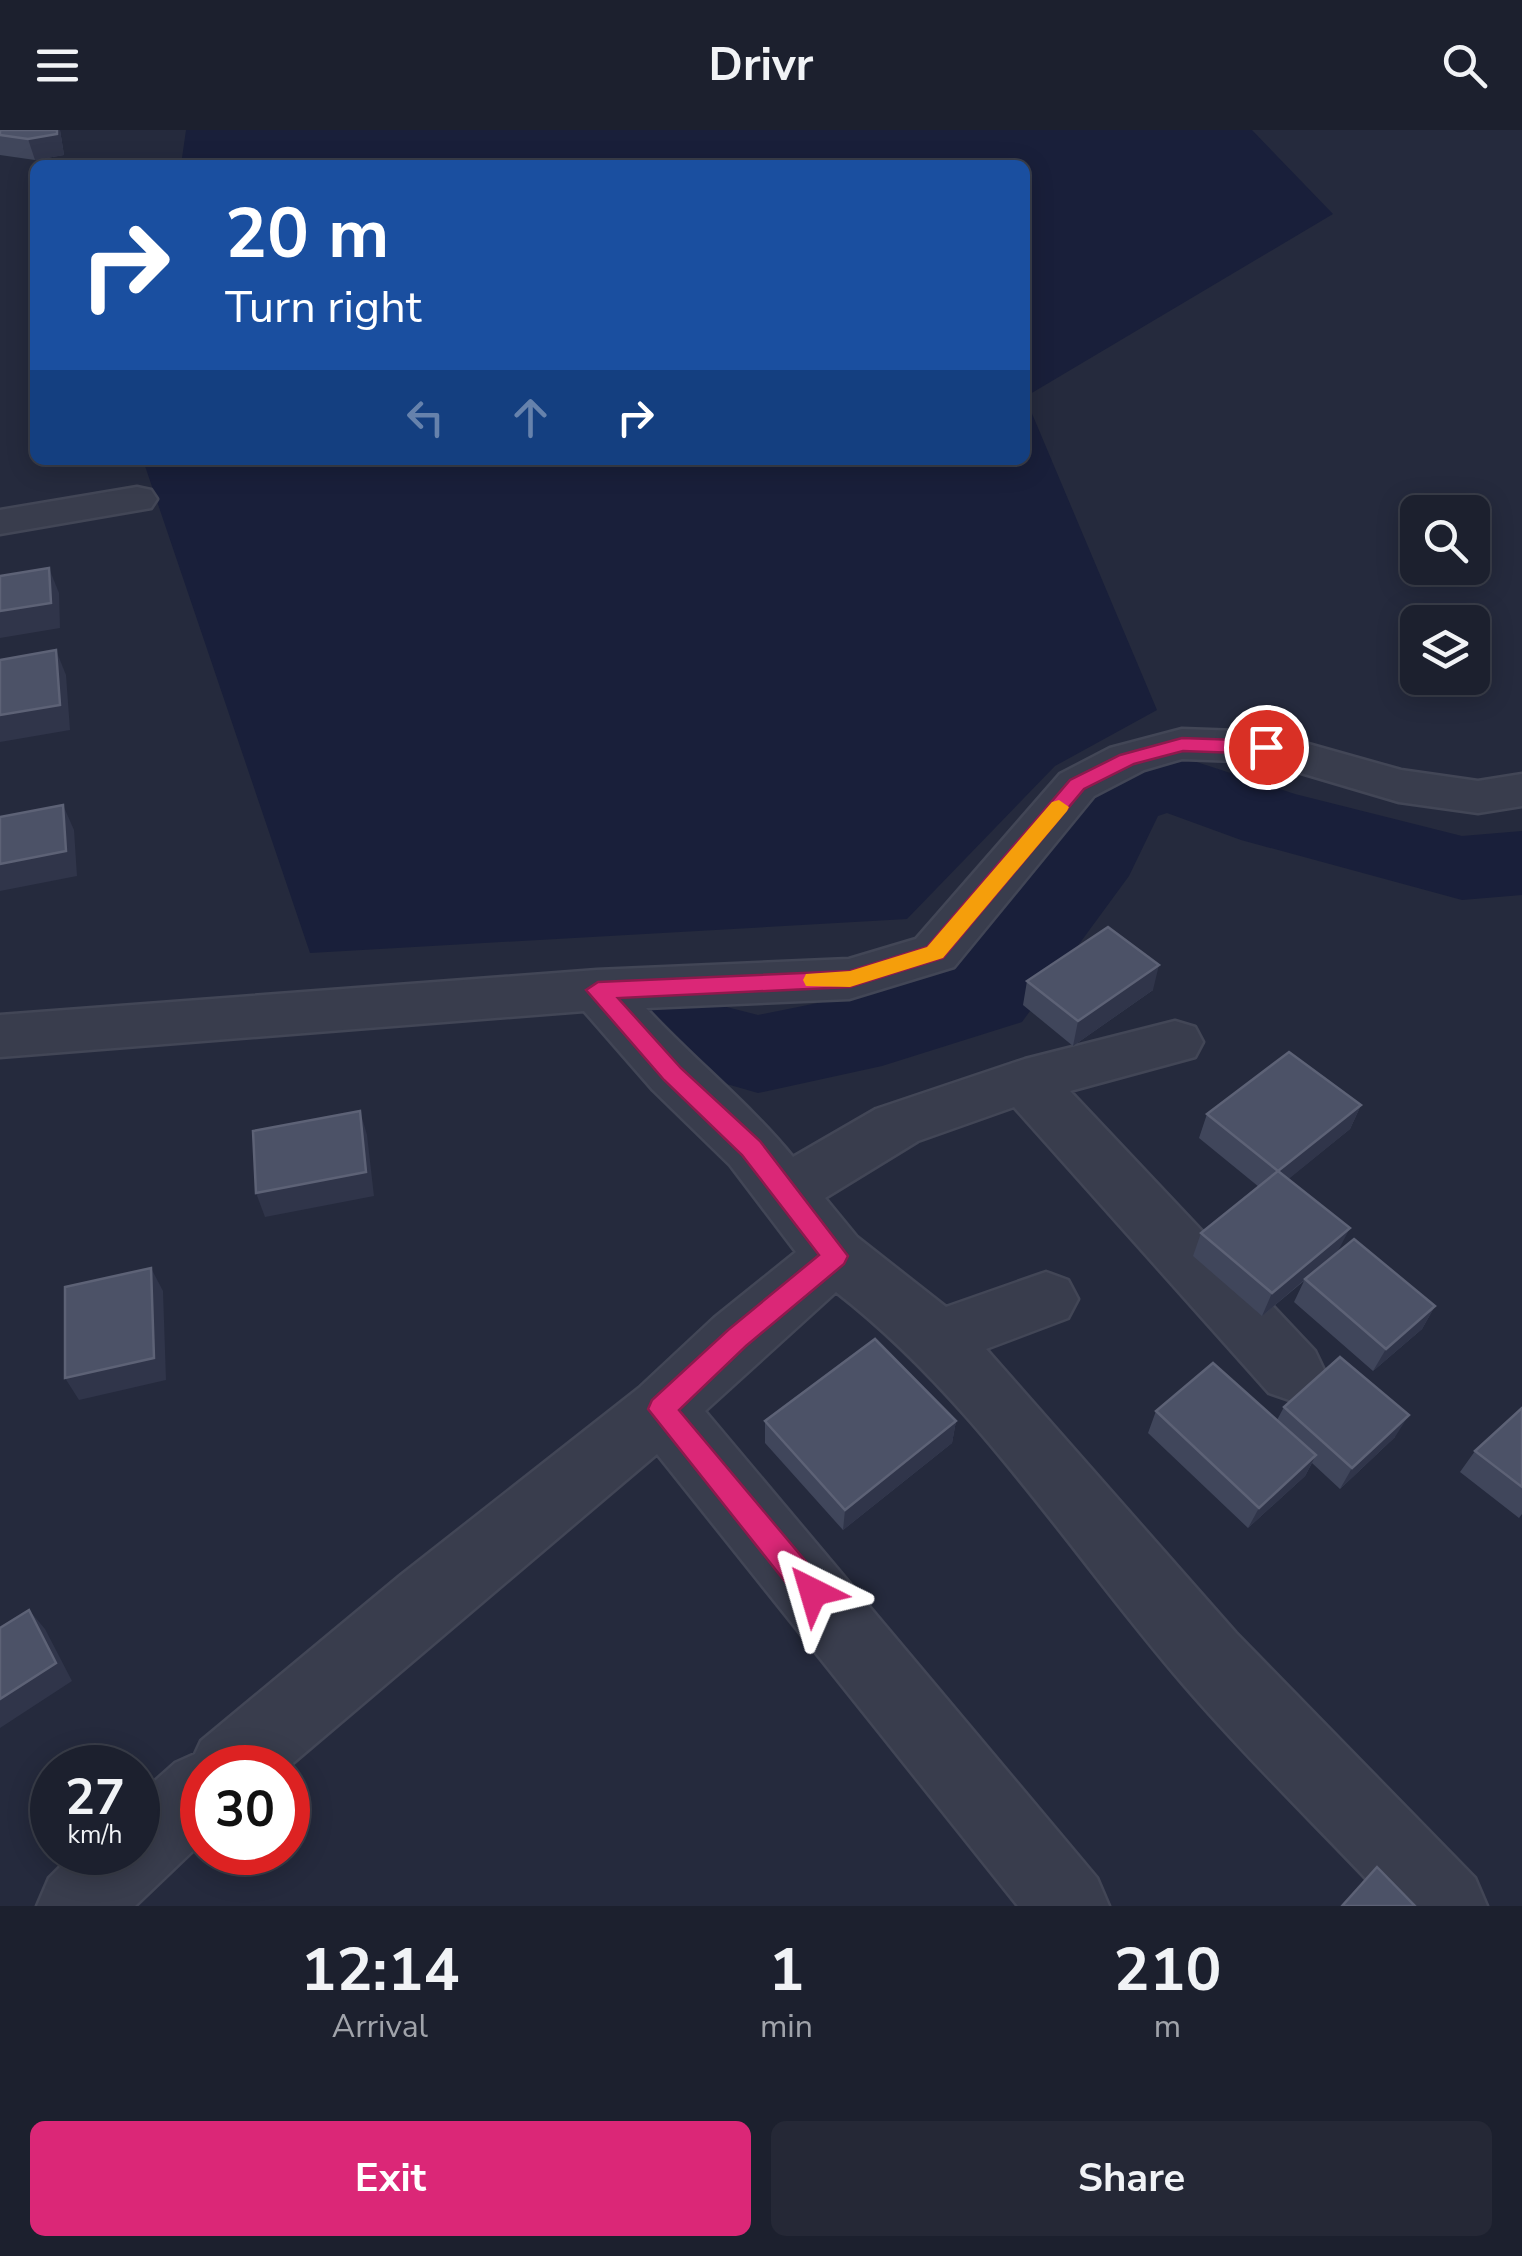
<!DOCTYPE html>
<html lang="en">
<head>
<meta charset="utf-8">
<style>
	:root { --surface:#1c202e; --page:#252836; --text:#f1f3f6; --muted:#a0a3aa; --line:#3a3e4a; --accent:#db2777 }
	body { margin:0; font-family:"Nunito Sans",sans-serif; background:var(--page); color:var(--text); height:100vh; display:flex; flex-direction:column; font-size:38px; white-space:nowrap }
	* { box-sizing:border-box; margin:0 }
	p { font-size:32px; color:var(--muted) }
	.icon { flex:none; width:55px; height:55px; fill:none; stroke:currentColor; stroke-width:2; stroke-linecap:round; stroke-linejoin:round }
	.map { position:relative; height:1776px; overflow:hidden }
	.panel { display:flex; flex-direction:column; background:var(--surface); flex:1 }
	.panel>* { flex:none }
	.top-card { position:absolute; left:30px; top:30px; width:1000px; height:305px; border-radius:15px; box-shadow:0 5px 25px #0003,0 0 0 2px var(--line); background:#1a4fa0; color:#fff; overflow:hidden }
	.buttons { position:absolute; left:1400px; top:365px; display:grid; gap:20px }
	.buttons a { display:grid; place-items:center; width:90px; height:90px; border-radius:15px; background:var(--surface); box-shadow:0 5px 25px #0003,0 0 0 2px var(--line); font-size:50px }
	.speed { position:absolute; left:30px; top:1615px; display:flex; gap:20px; font-size:50px; font-weight:700; text-align:center }
	.speed>* { display:grid; place-content:center; width:130px; height:130px; border-radius:50%; background:var(--surface); box-shadow:0 5px 25px #0003,0 0 0 2px var(--line); line-height:1 }
	.speed small { font-size:25px; font-weight:400 }
	.speed .limit { border:15px solid #d22; background:#fff; color:#111 }
	.pin { position:absolute; display:grid; place-items:center; width:85px; height:85px; color:#fff; margin:-42px; border:5px solid #fff; border-radius:50%; box-shadow:0 2px 10px #0007 }
	.me { position:absolute; width:110px; margin:-55px; rotate:320deg; stroke-linejoin:round; filter:drop-shadow(0 0 8px #0008) }
	.turn { display:flex; align-items:center; gap:35px; height:210px; padding:0 30px; font-size:45px }
	.turn .icon { width:130px; height:130px; stroke-width:2.5 }
	.turn b { display:block; font-size:70px; line-height:85px }
	.lanes { display:flex; align-items:center; height:95px; padding:0 30px; background:#0003; justify-content:center; gap:50px; direction:ltr }
	.lanes .off { opacity:.35 }
	.eta { display:flex; justify-content:space-evenly; align-items:center; height:170px; text-align:center }
	.eta b { font-size:60px; font-weight:700; line-height:70px }
	.cta { display:flex; gap:20px; margin-top:auto; padding:20px 30px }
	.cta a { flex:1; height:115px; border-radius:15px; background:var(--accent); color:#fff; font-size:40px; font-weight:700; line-height:115px; text-align:center }
	.cta a+a { background:var(--page); color:var(--text) }
	header { display:flex; justify-content:space-between; align-items:center; height:130px; padding:0 30px; background:var(--surface); font-size:45px; font-weight:700 }
	.map>svg:first-child { display:block }
	.water { fill:#191f3a }
	.lines { fill:none; stroke-linecap:round; stroke-linejoin:round }
	.river { fill:#191f3a; fill-rule:evenodd }
	.minor-casing { stroke:#424656; stroke-width:5 }
	.minor { fill:#393d4d; fill-rule:evenodd }
	.wall { fill:#40465b }
	.shaded-wall { fill:#30354a }
	.building { fill:#4c5267; stroke:#5d6276; stroke-width:2.5 }
	.route { fill:#db2777; stroke:#8e194d; stroke-width:2.5 }
	.slow { fill:#f59e0b }
</style>
</head>
<body>
<header><svg class="icon" aria-label="menu" viewBox="0 0 24 24"><path d="M4 6h16M4 12h16M4 18h16"/></svg>Drivr<svg class="icon" aria-label="search" viewBox="0 0 24 24"><circle cx="10" cy="10" r="6"/><path d="M15 15l6 6"/></svg></header>
<div class="map">
<svg width="1522" height="1776" viewBox="0 0 1522 1776">
	<rect width="100%" height="100%" fill="#252a3d"/>
	<path class="water" d="M186,0H1252L1333,84L1025,267L1157,580L1055,636L907,789L310,823L143,330H1025V35H181Z"/>
	<g class="lines">
		<path class="river" d="M1169,623L1295,664L1462,706L1522,701V765L1462,770L1241,710L1167,683L1158,686L1129,746L1022,892L882,936L758,963L632,927L618,900L632,873L668,862L758,885L882,860L953,839L1058,710L1091,646Z"/>
		<g class="minor-casing">
			<path id="minor" d="M137,357L151,360L157,369L151,378L0,404V380Z
				M1182,599L1266,602L1401,640L1478,651L1522,644V676L1478,683L1399,672L1264,632L1182,629L1144,640L1094,666L954,837L849,869L646,878C693,929 749,973 793,1027L876,979L1025,929L1175,891L1195,897L1203,912L1195,927L1070,961L1315,1221L1325,1242L1315,1263L1292,1271L1269,1263L1014,977L918,1011L825,1068L857,1107L946,1177L1046,1142L1068,1150L1078,1169L1068,1188L986,1219L1236,1503L1475,1748L1487,1776H1392C1323,1702 1249,1631 1183,1554C1070,1423 974,1269 836,1162L705,1281L1097,1748L1109,1776H1018L657,1324L287,1638H202V1712L135,1776H37L49,1748L75,1722H138V1666L175,1633L195,1624L201,1611L401,1445L639,1258L714,1188L796,1122L730,1035L653,960L584,881L0,927V885L597,840L849,829L916,809L1060,644L1110,618Z"/>
		</g>
		<use href="#minor" class="minor"/>
	</g>
	<path class="wall" d="M0,0H60L64,25L35,30L0,25Z
		M1027,851L1153,860L1073,916L1023,875Z
		M1361,975L1350,999L1288,1049L1338,1121L1317,1139L1435,1176L1422,1199L1373,1241L1294,1172L1304,1151L1262,1186L1193,1126L1201,1103L1259,1057L1199,1008L1207,984Z
		M1284,1277L1395,1307L1340,1359L1312,1333L1305,1346L1248,1398L1148,1303L1156,1281L1277,1290Z
		M1522,1278V1384L1519,1388L1460,1342L1475,1321Z
		M765,1291H956L952,1313L843,1400L765,1313Z"/>
	<path class="shaded-wall" d="M57,0H60L64,25L35,30L28,9Z
		M49,438L59,463L60,498L0,508V481Z
		M56,520L66,545L70,600L0,612V585Z
		M63,675L74,700L77,746L0,761V734Z
		M1159,835L1153,860L1073,916L1078,891Z
		M1361,975L1350,999L1269,1065L1278,1041Z
		M360,981L367,1005L374,1066L265,1087L256,1063Z
		M1350,1098L1338,1121L1262,1186L1272,1163Z
		M151,1138L163,1161L166,1250L79,1270L65,1248Z
		M1435,1176L1422,1199L1373,1241L1386,1219Z
		M1409,1285L1395,1307L1340,1359L1352,1338Z
		M956,1291L952,1313L843,1400L845,1380Z
		M1316,1325L1305,1346L1248,1398L1259,1378Z
		M29,1480L45,1499L72,1551L0,1598V1569Z"/>
	<path class="building" d="M0,0H57V4L28,9L0,5Z
		M49,438L51,473L0,481V446Z
		M56,520L60,575L0,585V530Z
		M63,675L66,721L0,734V687Z
		M1108,797L1159,835L1078,891L1027,851Z
		M1289,922L1361,975L1278,1041L1350,1098L1272,1163L1201,1103L1278,1041L1207,984Z
		M360,981L366,1042L256,1063L253,1001Z
		M1354,1109L1435,1176L1386,1219L1305,1149Z
		M151,1138L154,1228L65,1248V1157Z
		M875,1209L956,1291L845,1380L765,1291Z
		M1340,1227L1409,1285L1352,1338L1284,1277Z
		M1213,1233L1316,1325L1259,1378L1156,1281Z
		M1522,1278V1357L1475,1321Z
		M29,1480L56,1533L0,1569V1498Z
		M1377,1737L1415,1776H1342Z"/>
	<path class="route" d="M1182,608L1266,611L1275,617L1266,624L1183,621L1134,634L1084,659L943,828L850,857L618,868L681,938L760,1011L848,1126L844,1134L746,1216L679,1280L823,1452L828,1462L823,1473L813,1477L802,1473L648,1279L652,1270L728,1200L819,1125L742,1025L664,950L586,860L598,852L850,841L927,817L1070,650L1120,625Z"/>
	<path class="slow" d="M1059,670L1069,677L1067,681L943,828L850,857L806,856L803,850L806,844L850,841L927,817L1052,672Z"/>
</svg>
<div class="buttons">
<a><svg class="icon" aria-label="search" viewBox="0 0 24 24"><circle cx="10" cy="10" r="6"/><path d="M15 15l6 6"/></svg></a>
<a><svg class="icon" aria-label="layers" viewBox="0 0 24 24"><path d="M12 4l9 5-9 5-9-5zM3 14l9 5 9-5"/></svg></a>
</div>
<div class="speed"><div>27<small>km/h</small></div><div class="limit">30</div></div>
<div class="pin" style="left:1266px;top:617px;background:#d93025"><svg class="icon" aria-label="arrive" viewBox="0 0 24 24"><path d="M6 21V4h12l-3 4 3 4H6"/></svg></div>
<svg class="me" style="left:813px;top:1462px" viewBox="-20 -20 40 40"><path d="M0-17L14 15 0 8-14 15z" fill="#db2777" stroke="#fff" stroke-width="4"/></svg>
<div class="top-card">
<div class="turn"><svg class="icon" aria-label="right" viewBox="0 0 24 24"><path d="M7 20v-9h11M14 6l5 5-5 5"/></svg><div><b>20 m</b>Turn right</div></div>
<div class="lanes"><svg class="icon off" aria-label="left" viewBox="0 0 24 24"><path d="M17 20v-9H6M10 6l-5 5 5 5"/></svg><svg class="icon off" aria-label="ahead" viewBox="0 0 24 24"><path d="M12 20V5M6 11l6-6 6 6"/></svg><svg class="icon" aria-label="right" viewBox="0 0 24 24"><path d="M7 20v-9h11M14 6l5 5-5 5"/></svg></div>
</div>
</div>
<section class="panel">
<div class="eta">
<div><b>12:14</b><p>Arrival</p></div>
<div><b>1</b><p>min</p></div>
<div><b>210</b><p>m</p></div>
</div>
<div class="cta"><a>Exit</a><a>Share</a></div>
</section>
</body>
</html>
